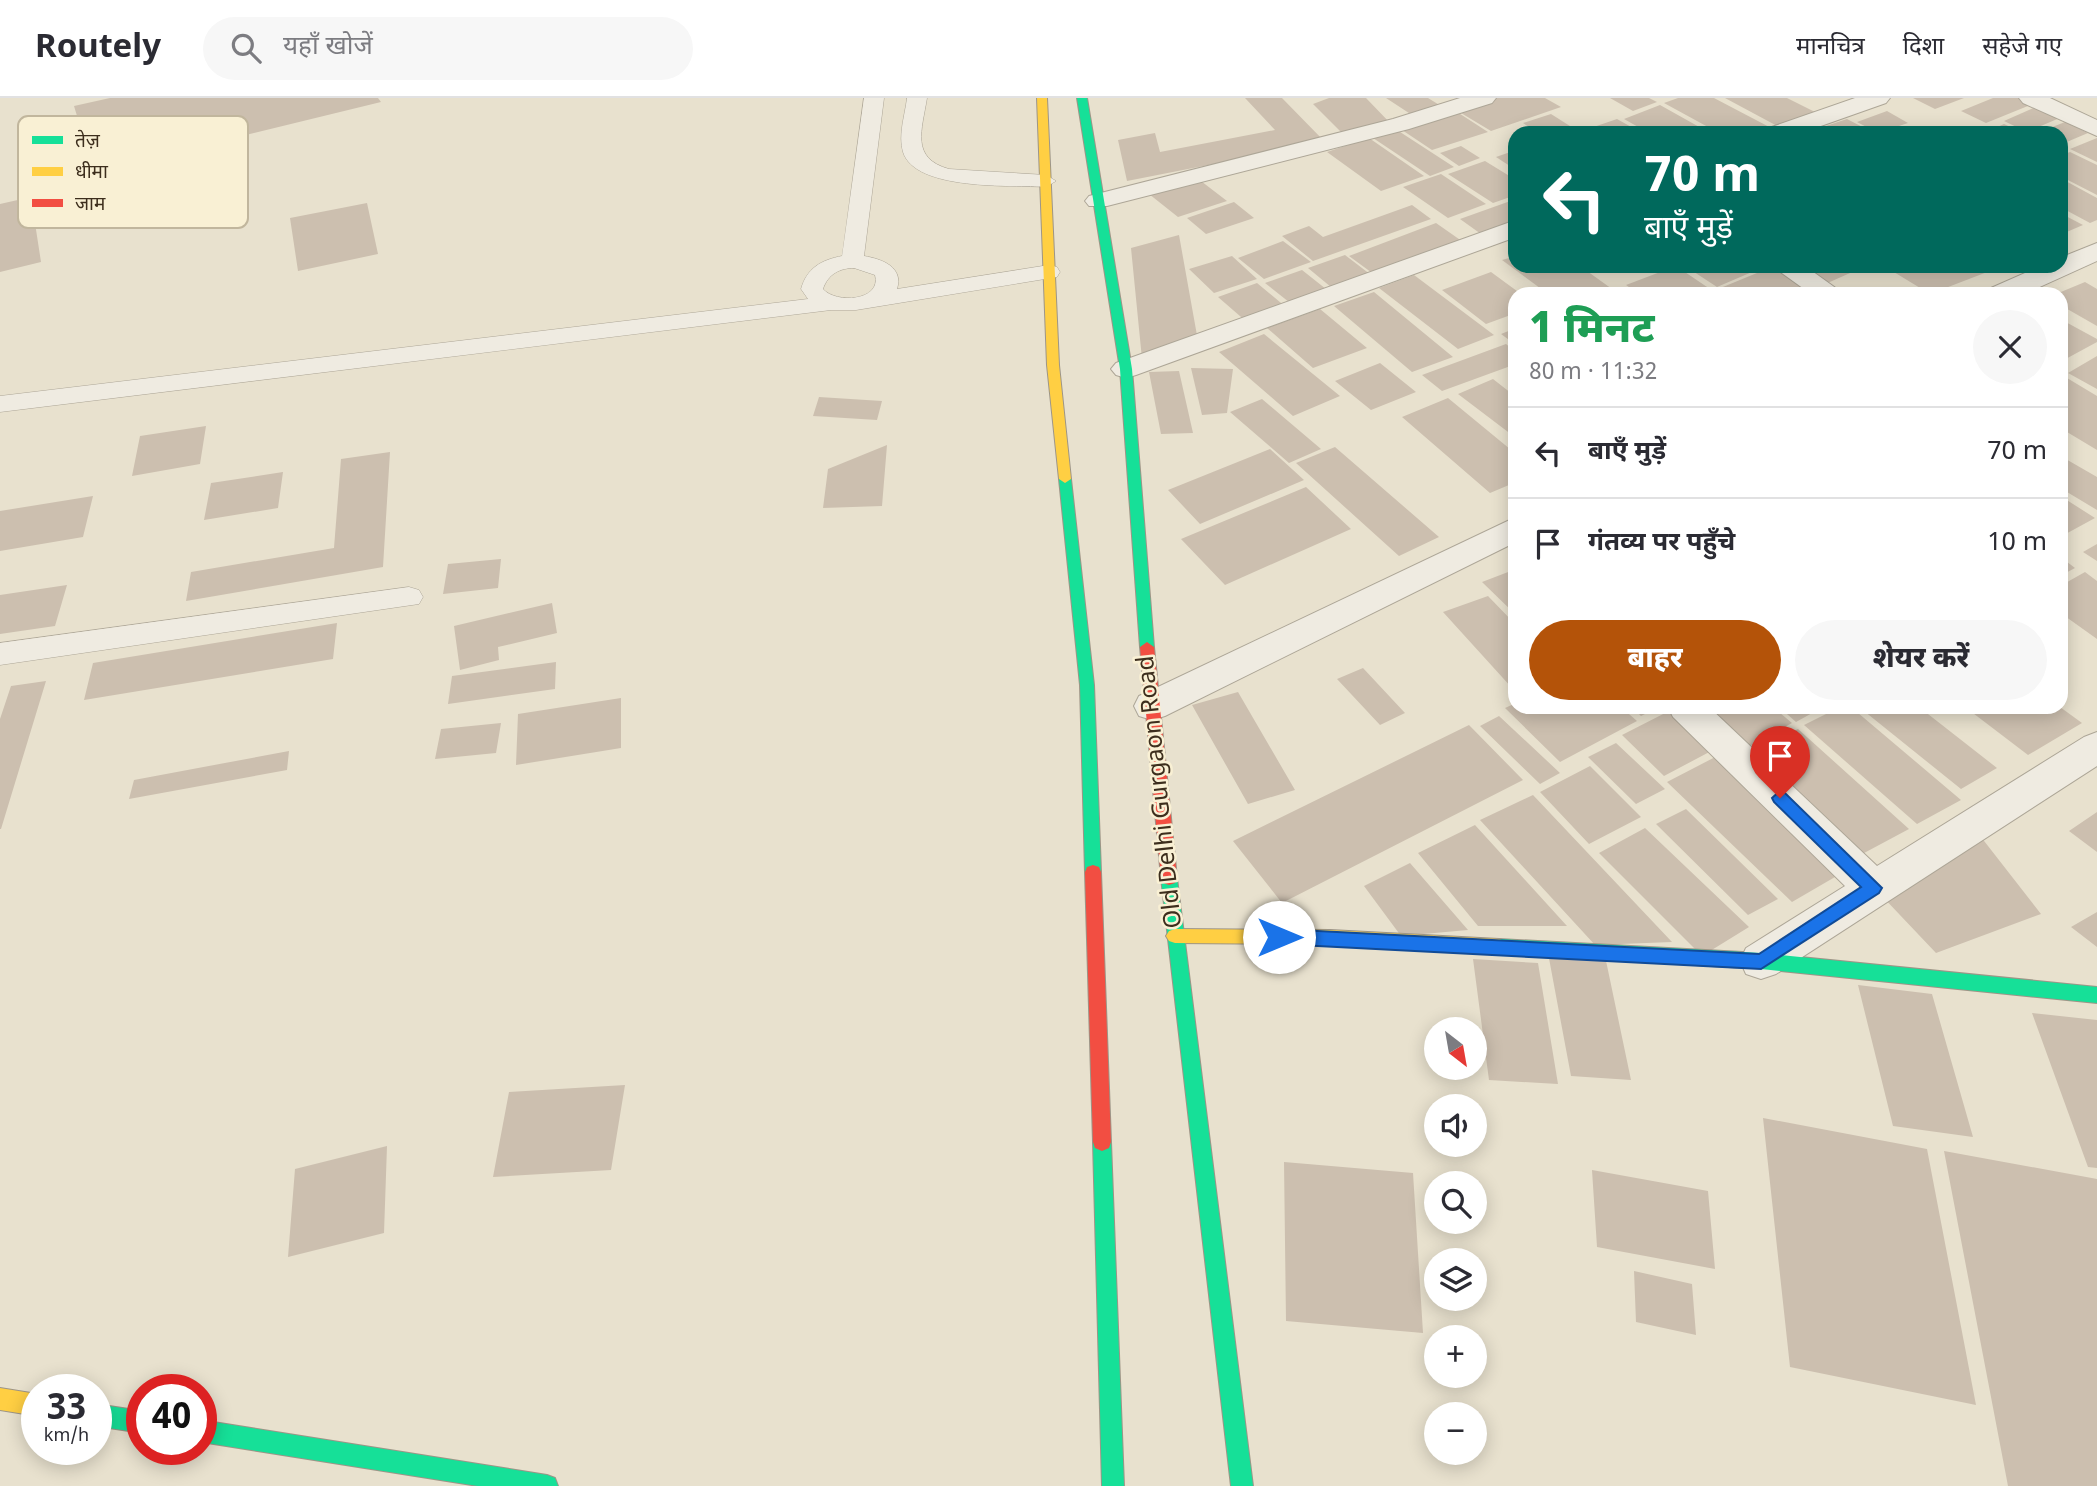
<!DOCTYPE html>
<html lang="hi">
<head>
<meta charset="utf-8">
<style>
	:root { --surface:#fff; --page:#f7f7f7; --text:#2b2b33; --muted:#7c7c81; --line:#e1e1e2; --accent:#b45309 }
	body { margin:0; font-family:Georgia,"Noto Sans Devanagari",serif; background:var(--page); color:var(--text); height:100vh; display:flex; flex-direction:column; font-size:26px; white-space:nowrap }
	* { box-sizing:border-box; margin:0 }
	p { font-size:23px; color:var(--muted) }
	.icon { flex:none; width:38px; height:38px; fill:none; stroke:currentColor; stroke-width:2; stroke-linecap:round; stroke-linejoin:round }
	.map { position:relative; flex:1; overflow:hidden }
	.side { position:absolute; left:1508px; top:189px; width:560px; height:427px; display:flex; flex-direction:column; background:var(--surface); border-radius:21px; box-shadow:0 4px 18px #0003 }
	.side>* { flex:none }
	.top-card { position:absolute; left:1508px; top:28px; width:560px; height:147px; border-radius:21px; box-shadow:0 4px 18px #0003; background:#00695c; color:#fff; overflow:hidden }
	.needle { width:46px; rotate:149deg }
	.controls { position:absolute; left:1424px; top:919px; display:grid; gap:14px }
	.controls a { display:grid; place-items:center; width:63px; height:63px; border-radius:50%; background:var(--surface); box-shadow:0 4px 18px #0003; font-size:35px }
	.speed { position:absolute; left:21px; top:1276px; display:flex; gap:14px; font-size:35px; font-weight:700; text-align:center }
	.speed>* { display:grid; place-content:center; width:91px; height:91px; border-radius:50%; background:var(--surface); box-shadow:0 4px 18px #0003; line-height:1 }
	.speed small { font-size:18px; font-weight:400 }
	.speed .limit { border:10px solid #d22; background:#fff; color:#111 }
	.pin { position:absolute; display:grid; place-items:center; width:60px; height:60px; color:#fff; margin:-72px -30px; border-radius:50% 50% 50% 0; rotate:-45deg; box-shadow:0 0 7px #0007 }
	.pin .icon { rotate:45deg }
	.me { position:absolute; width:77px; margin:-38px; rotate:90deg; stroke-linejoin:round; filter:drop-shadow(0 0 5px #0008) }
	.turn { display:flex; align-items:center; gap:24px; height:147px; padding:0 21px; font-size:32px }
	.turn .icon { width:91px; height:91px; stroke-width:2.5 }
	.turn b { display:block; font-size:49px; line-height:60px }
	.round { display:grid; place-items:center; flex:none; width:74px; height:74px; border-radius:37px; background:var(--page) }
	.summary { display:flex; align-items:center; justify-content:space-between; height:119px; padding:0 21px }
	h1 { font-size:42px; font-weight:800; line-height:52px; color:#1e9e55 }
	.primary-button { display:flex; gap:14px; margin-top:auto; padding:14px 21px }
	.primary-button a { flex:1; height:80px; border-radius:42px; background:var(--accent); color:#fff; font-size:28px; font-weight:800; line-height:80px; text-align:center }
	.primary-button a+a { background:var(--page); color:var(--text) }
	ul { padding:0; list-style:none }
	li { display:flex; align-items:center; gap:21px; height:91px; padding:0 21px; border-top:2px solid var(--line) }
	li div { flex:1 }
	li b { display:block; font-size:26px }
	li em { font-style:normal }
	header { display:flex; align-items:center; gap:42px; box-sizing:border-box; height:98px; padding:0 35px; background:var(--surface); border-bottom:2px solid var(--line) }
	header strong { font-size:33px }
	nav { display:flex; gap:38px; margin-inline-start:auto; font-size:24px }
	.search { width:490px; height:63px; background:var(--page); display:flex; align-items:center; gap:18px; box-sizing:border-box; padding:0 24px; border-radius:38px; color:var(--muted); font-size:26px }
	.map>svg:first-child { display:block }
	.building { fill:#ccbfaf }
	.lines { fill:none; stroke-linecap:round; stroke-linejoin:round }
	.lane-casing { stroke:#ada697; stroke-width:1 }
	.street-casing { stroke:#ada697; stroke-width:2 }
	.fast-casing { stroke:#9d9587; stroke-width:2 }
	.slow-casing { stroke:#9d9587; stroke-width:2 }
	.jam-casing { stroke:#9d9587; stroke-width:2 }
	.lane { fill:#efebe1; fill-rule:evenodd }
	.street { fill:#efebe1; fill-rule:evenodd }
	.fast { fill:#16e098; fill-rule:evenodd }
	.slow { fill:#ffcf43; fill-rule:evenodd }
	.jam { fill:#f24e42; fill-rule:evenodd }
	.route { fill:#1a73e8; stroke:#114b97; stroke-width:2 }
	.labels { text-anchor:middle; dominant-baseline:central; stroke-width:5; stroke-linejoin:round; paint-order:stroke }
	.street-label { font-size:24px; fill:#3d2e1d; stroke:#f9f0d4 }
	.key { fill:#f9f0d4; stroke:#c1b69d; stroke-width:2 }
	.key-label { font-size:19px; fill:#3d2e1d }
</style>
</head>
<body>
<header>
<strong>Routely</strong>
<div class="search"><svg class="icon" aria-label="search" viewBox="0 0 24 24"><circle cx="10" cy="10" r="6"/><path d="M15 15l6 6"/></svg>यहाँ खोजें</div>
<nav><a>मानचित्र</a><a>दिशा</a><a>सहेजे गए</a></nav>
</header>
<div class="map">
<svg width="2097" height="1388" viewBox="0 0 2097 1388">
	<rect width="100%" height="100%" fill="#e8e1ce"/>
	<path class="building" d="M110,0H378L381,4L94,74L74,8Z
		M1245,0H1282L1325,44L1127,83L1118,42L1155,35L1160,54L1275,32Z
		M1329,0H1366L1392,27L1346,39L1313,6Z
		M1386,0H1428L1441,8L1412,17Z
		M1491,0H1545L1561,9L1491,33L1456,12Z
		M1610,0H1649L1657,4L1633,13Z
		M1678,0H1714L1775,32L1767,35H1719L1664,5Z
		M1725,0H1787L1819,16L1781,30Z
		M1913,0H1964L1935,11Z
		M1993,0H2024L2035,5L1986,25L1961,13Z
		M1660,7L1710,35H1649L1624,21Z
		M2038,8L2062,19L2027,34L2004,23Z
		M1454,12L1488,34L1432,52L1399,30Z
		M1887,13L1908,25L1878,35L1857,24Z
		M1551,16L1581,35H1538L1523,25Z
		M1617,21L1642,35L1582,33Z
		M1847,21L1874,35H1825L1817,31Z
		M2065,24L2088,35L2062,46V35H2037Z
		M2004,26L2023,35H1984Z
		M1397,32L1454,69L1430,78L1373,40Z
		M1369,40L1424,78L1381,93L1327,54Z
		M2097,40V64L2070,51Z
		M1461,48L1480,60L1459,68L1440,55Z
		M1516,52V72L1496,59Z
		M2070,54L2097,67V97L2062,79V57Z
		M1485,63L1516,82V97L1493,105L1448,76Z
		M1441,76L1486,106L1448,120L1403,89Z
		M1197,80L1227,103L1178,119L1149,96Z
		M2062,81L2097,100V122L2090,125L2062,110Z
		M31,99L41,164L0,174V106Z
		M1516,101V124L1481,136L1460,121Z
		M1234,104L1254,120L1206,136L1187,120Z
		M367,105L378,156L298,173L290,120Z
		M1412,107L1431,121L1313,163L1282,138L1309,128L1323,139Z
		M2062,116L2083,127L2062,136Z
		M1436,125L1466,146L1379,180L1349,158Z
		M1179,137L1198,243L1142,261L1131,150Z
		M1283,143L1311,164L1264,181L1238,160Z
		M1345,157L1375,180L1337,194L1308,170Z
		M1232,158L1257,181L1214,195L1189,171Z
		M1516,158V168H1580L1619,196H1548L1502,162Z
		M1676,168L1710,191L1696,196H1639L1626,187Z
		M1685,168H1766L1717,189Z
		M1774,168L1813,191L1800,196H1726L1718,191Z
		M1792,168H1866L1823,187Z
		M1884,168H1989L1995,171L1930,196Z
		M1302,172L1331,195L1294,208L1265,185Z
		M1491,174L1521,196H1516V215L1486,226L1442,192Z
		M1414,177L1494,237L1458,251L1379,190Z
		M2085,184L2097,191V228L2062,208V196H2056Z
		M1257,185L1287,210L1248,225L1218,199Z
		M1374,194L1453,259L1412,274L1334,208Z
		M1320,211L1367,250L1313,270L1267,230Z
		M2062,222L2097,241V244L2062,263Z
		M1516,230V247L1501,236Z
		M1264,236L1340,298L1293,318L1219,254Z
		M1506,246L1516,254V266L1442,293L1422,277Z
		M2097,258V291L2068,275Z
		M1380,265L1416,294L1371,312L1335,283Z
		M1191,270L1233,271L1227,315L1202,317Z
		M1179,273L1193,335L1161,336L1149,274Z
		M2062,277L2097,298V352L2062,331Z
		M1493,281L1516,299V340L1458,296Z
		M819,299L882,303L877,322L813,318Z
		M1448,300L1516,356V384L1490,395L1402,319Z
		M1262,301L1321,351L1289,365L1230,314Z
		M206,328L200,366L132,378L140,338Z
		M887,347L882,408L823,410L828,371Z
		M1335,349L1439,439L1399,458L1296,365Z
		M1270,351L1304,382L1200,426L1168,392Z
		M390,354L383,469L186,503L191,474L334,450L341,361Z
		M2064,360L2097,379V412L2062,391Z
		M283,374L278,410L204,422L211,385Z
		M1306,389L1351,431L1225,487L1181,441Z
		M93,398L83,439L0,453V413Z
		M2062,399L2095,420L2062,438Z
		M2097,446V463L2083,454Z
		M2062,460L2075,470L2062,477Z
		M501,461L498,490L443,496L448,466Z
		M1516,471V517L1482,484Z
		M2085,474L2097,483V541L2062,516V487Z
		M67,487L55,528L0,536V497Z
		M1488,498L1516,527V588L1512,590L1443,514Z
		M552,505L557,535L498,549L499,562L460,572L454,528Z
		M337,525L333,561L84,602L93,565Z
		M556,564L555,591L448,606L452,578Z
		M1363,570L1405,615L1380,627L1337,581Z
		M46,583L1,731H0V621L11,588Z
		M1238,594L1295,692L1248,706L1192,607Z
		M621,600V650L516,667L518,616Z
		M1516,605V609H1621L1637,623L1560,664L1505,610Z
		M1632,609H1659L1641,618Z
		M1700,609H1773L1792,625L1747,650Z
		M1779,609H1823L1796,624Z
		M1840,609H1851L1961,702L1917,726L1804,627Z
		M1859,609H1919L1997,670L1961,691Z
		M1965,609H2060L2082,625L2028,657Z
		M1671,612L1715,651L1664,678L1622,637Z
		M1499,618L1560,675L1540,686L1480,628Z
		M501,625L496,655L435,661L441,631Z
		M1469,627L1523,682L1282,805L1233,743Z
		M1798,631L1909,731L1851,762L1741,658Z
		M1616,645L1665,691L1636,706L1588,659Z
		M289,653L287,672L129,701L134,682Z
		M1721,656L1847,772L1792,804L1667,684Z
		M1590,668L1641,719L1589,746L1540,694Z
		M1533,697L1672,844L1595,847L1480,722Z
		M1686,711L1778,801L1748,817L1656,726Z
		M2097,714V754L2069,733Z
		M1475,727L1567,828H1478L1418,755Z
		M1645,730L1749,829L1702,858L1599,755Z
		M1981,739L2041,816L1936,855L1881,797Z
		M1410,765L1468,832L1401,838L1364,788Z
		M2097,814V849L2071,829Z
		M1548,855L1605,858L1631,982L1571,978Z
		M1473,861L1538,865L1558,986L1489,982Z
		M1858,887L1932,896L1973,1039L1893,1028Z
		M2032,915L2097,922V1070L2088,1069Z
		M625,987L611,1072L493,1079L509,994Z
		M1763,1020L1927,1051L1976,1307L1790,1269Z
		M387,1048L384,1135L288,1159L295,1071Z
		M1944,1053L2097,1081V1388H2008Z
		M1284,1064L1413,1075L1423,1235L1286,1223Z
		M1592,1072L1708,1093L1715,1171L1597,1149Z
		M1634,1173L1692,1186L1696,1237L1636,1224Z"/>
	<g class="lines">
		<g class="lane-casing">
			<path id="lane" d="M864,0H884L864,158C882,161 904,169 897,191L1049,167L1057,169L1060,174L1057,179L856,212H831L0,314V298L808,201L801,191C807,170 821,162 842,158ZM854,170L875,177C882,203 836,206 823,191C828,176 840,170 854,170Z
				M907,0H927C922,32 910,60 949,71L1046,77L1056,83L1046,89C1012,87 915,93 903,54C898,37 905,17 907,0Z
				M409,489L419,492L423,499L419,506L0,567V545Z"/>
		</g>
		<g class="street-casing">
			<path id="street" d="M1460,0H1496L1492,5L1409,31L1107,108H1089L1085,103L1089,98L1393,21Z
				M1855,0H1890L1886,5L1801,35H1766L1769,30Z
				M2019,0H2050L2097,22V38L2023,5Z
				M1516,122V139L1136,277L1126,280L1116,277L1111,271L1116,265Z
				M2097,145V163L2024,196H1987L1991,190L2041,168H2062V159Z
				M1772,168H1805L1844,196H1811Z
				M1516,419V444L1165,618L1152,622L1139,618L1134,608L1139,598Z
				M1668,609H1709L1877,768L2084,639L2097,634V668L1776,876L1761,881L1746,876L1740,863L1746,850L1845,788L1673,619Z"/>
		</g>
		<g class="fast-casing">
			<path id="fast" d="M1077,0H1087L1132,271L1154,549L1147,554L1140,549L1120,271Z
				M1065,377L1071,381L1094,587L1101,774L1099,779L1093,781L1087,779L1085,774L1080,587L1059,381Z
				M1169,773L1175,775L1177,780L1253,1388H1231L1161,780L1163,775Z
				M1499,841L1761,855L2097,889V905L1761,871L1499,855L1493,853L1490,848L1493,843Z
				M1102,1035L1109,1038L1111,1044L1124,1388H1102L1093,1044L1095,1038Z
				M96,1306L142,1313V1335L96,1328Z
				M201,1322L547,1377L555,1380L558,1388H478L201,1344Z"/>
		</g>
		<g class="slow-casing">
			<path id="slow" d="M1037,0H1047L1059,267L1071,381L1065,385L1059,381L1047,267Z
				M1175,831L1330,832L1499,841L1505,843L1508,848L1505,853L1499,855L1330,846L1175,845L1169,843L1166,838L1169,833Z
				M0,1290L37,1296V1318L0,1312Z"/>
		</g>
		<g class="jam-casing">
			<path id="jam" d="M1147,544L1154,549L1177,780L1175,785L1169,787L1163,785L1161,780L1140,549Z
				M1093,767L1099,769L1101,774L1111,1044L1109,1050L1102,1053L1095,1050L1093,1044L1085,774L1087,769Z"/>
		</g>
		<use href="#lane" class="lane"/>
		<use href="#street" class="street"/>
		<use href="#fast" class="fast"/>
		<use href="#slow" class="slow"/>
		<use href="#jam" class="jam"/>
	</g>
	<path class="route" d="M1780,693L1785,695L1882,790L1879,795L1761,871L1279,846L1270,839L1279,831L1759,856L1861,789L1774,704L1772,700Z"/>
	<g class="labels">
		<g class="street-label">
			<text transform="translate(1161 694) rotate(-96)">Old Delhi Gurgaon Road</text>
		</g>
	</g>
	<rect x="18" y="18" width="230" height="112" rx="10" class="key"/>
	<rect x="32" y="38" width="31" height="8" fill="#16e098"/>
	<rect x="32" y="69" width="31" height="9" fill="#ffcf43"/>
	<rect x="32" y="101" width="31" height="8" fill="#f24e42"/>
	<g class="key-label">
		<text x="75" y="49">तेज़</text>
		<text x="75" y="80">धीमा</text>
		<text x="75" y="112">जाम</text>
	</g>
</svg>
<div class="controls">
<a><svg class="needle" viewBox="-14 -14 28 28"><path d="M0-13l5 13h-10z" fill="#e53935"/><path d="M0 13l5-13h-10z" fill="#7c7c81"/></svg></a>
<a><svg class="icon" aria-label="sound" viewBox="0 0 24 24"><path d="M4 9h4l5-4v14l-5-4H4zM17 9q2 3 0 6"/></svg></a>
<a><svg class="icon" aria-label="search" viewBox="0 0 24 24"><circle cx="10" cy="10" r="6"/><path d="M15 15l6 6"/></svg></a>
<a><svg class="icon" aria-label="layers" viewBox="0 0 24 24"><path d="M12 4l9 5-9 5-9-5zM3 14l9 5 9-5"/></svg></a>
<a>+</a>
<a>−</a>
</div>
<div class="speed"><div>33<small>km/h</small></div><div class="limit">40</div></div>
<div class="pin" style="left:1780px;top:700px;background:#d93025"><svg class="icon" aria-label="arrive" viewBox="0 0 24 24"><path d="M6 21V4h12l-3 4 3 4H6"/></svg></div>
<svg class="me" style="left:1279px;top:839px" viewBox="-20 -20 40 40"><circle r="19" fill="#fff"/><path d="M0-13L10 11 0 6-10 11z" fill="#1a73e8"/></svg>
<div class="top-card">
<div class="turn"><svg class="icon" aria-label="left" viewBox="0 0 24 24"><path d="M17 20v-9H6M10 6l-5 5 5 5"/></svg><div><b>70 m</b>बाएँ मुड़ें</div></div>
</div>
<section class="side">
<div class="summary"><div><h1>1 मिनट</h1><p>80 m · 11:32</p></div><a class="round"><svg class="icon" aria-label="close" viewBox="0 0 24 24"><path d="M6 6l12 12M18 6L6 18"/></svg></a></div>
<ul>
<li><svg class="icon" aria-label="left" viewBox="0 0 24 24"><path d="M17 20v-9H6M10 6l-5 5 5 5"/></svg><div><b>बाएँ मुड़ें</b></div><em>70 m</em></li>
<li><svg class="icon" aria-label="arrive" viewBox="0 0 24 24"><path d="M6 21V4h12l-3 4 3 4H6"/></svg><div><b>गंतव्य पर पहुँचे</b></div><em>10 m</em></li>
</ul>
<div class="primary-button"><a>बाहर</a><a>शेयर करें</a></div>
</section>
</div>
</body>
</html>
